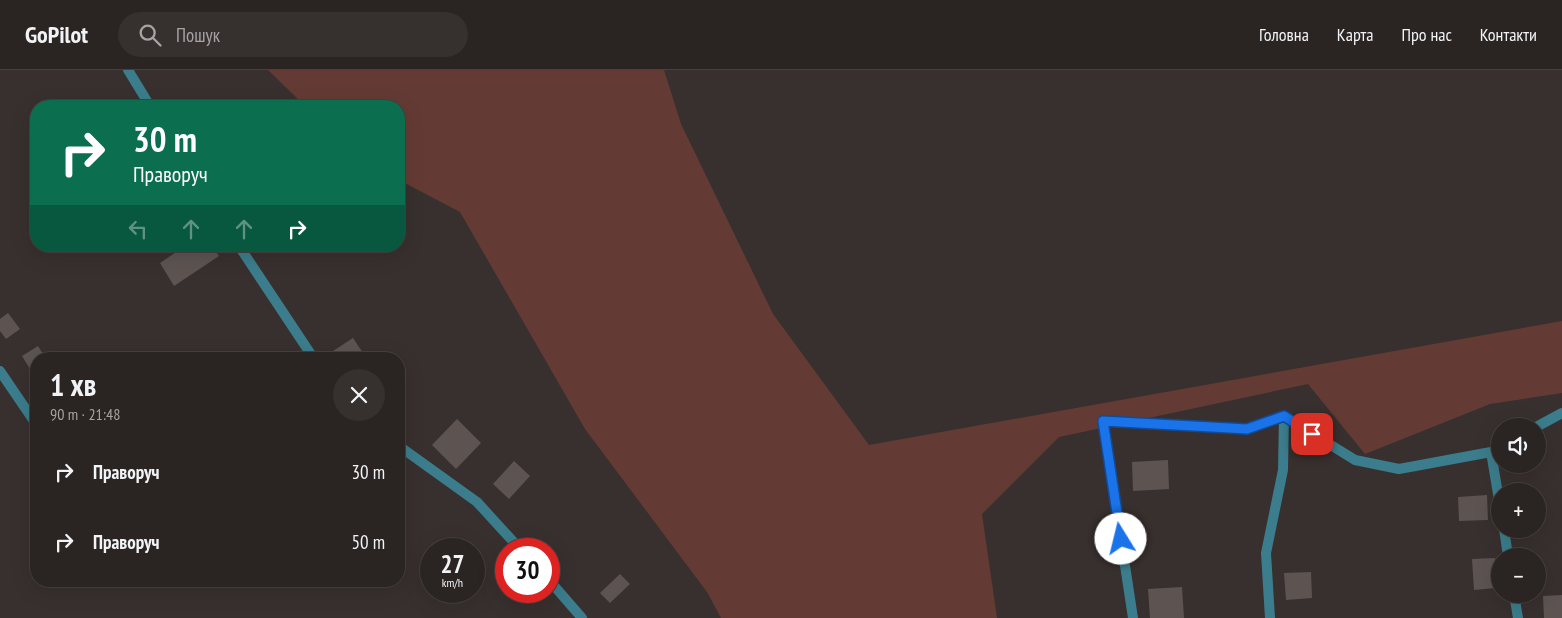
<!DOCTYPE html>
<html lang="uk">
<head>
<meta charset="utf-8">
<style>
	:root { --surface:#2a2422; --page:#36302f; --text:#f1f3f6; --muted:#a5a4a5; --line:#464140 }
	body { margin:0; font-family:"PT Sans Narrow",sans-serif; background:var(--page); color:var(--text); height:100vh; display:flex; flex-direction:column; font-size:19px; white-space:nowrap }
	* { box-sizing:border-box; margin:0 }
	p { font-size:16px; color:var(--muted) }
	.icon { flex:none; width:28px; height:28px; fill:none; stroke:currentColor; stroke-width:2; stroke-linecap:round; stroke-linejoin:round }
	.map { position:relative; flex:1; overflow:hidden }
	.drawer { position:absolute; left:30px; top:282px; width:375px; height:235px; display:flex; flex-direction:column; background:var(--surface); border-radius:20px; box-shadow:0 5px 20px #0002,0 0 0 1px var(--line) }
	.drawer>* { flex:none }
	.hud { position:absolute; left:30px; top:30px; width:375px; height:152px; border-radius:20px; box-shadow:0 5px 20px #0002,0 0 0 1px var(--line); background:#0b6e4f; color:#fff; overflow:hidden }
	.buttons { position:absolute; left:1491px; top:348px; display:grid; gap:10px }
	.buttons a { display:grid; place-items:center; width:55px; height:55px; border-radius:50%; background:var(--surface); box-shadow:0 5px 20px #0002,0 0 0 1px var(--line); font-size:25px }
	.speed { position:absolute; left:420px; top:468px; display:flex; gap:10px; font-size:25px; font-weight:700; text-align:center }
	.speed>* { display:grid; place-content:center; width:65px; height:65px; border-radius:50%; background:var(--surface); box-shadow:0 5px 20px #0002,0 0 0 1px var(--line); line-height:1 }
	.speed small { font-size:12px; font-weight:400 }
	.speed .limit { border:8px solid #d22; background:#fff; color:#111 }
	.pin { position:absolute; display:grid; place-items:center; width:42px; height:42px; color:#fff; margin:-21px; border-radius:10px; box-shadow:0 2px 8px #0006 }
	.me { position:absolute; width:55px; margin:-28px; rotate:351deg; stroke-linejoin:round; filter:drop-shadow(0 0 4px #0008) }
	.turn { display:flex; align-items:center; gap:18px; height:105px; padding:0 20px; font-size:22px }
	.turn .icon { width:65px; height:65px; stroke-width:2.5 }
	.turn b { display:block; font-size:35px; line-height:42px }
	.lanes { display:flex; align-items:center; height:48px; padding:0 20px; background:#0003; justify-content:center; gap:25px; direction:ltr }
	.lanes .off { opacity:.35 }
	.round { display:grid; place-items:center; flex:none; width:52px; height:52px; border-radius:26px; background:var(--page) }
	.summary { display:flex; align-items:center; justify-content:space-between; height:85px; padding:0 20px }
	h1 { font-size:30px; font-weight:700; line-height:38px }
	ul { padding:0; list-style:none }
	li { display:flex; align-items:center; gap:15px; height:70px; padding:0 20px }
	li div { flex:1 }
	li b { display:block; font-size:19px }
	li em { font-style:normal }
	header { display:flex; align-items:center; gap:30px; box-sizing:border-box; height:70px; padding:0 25px; background:var(--surface); border-bottom:1px solid var(--line) }
	header strong { font-size:24px }
	nav { display:flex; gap:28px; margin-inline-start:auto; font-size:18px }
	.search { width:350px; height:45px; background:var(--page); display:flex; align-items:center; gap:12px; box-sizing:border-box; padding:0 18px; border-radius:28px; color:var(--muted); font-size:19px }
	.map>svg:first-child { display:block }
	.green { fill:#643b34 }
	.building { fill:#5d5452 }
	.lines { fill:none; stroke-linecap:round; stroke-linejoin:round }
	.street { stroke:#3b7d8c; stroke-width:10 }
	.route-casing { stroke:#114b97; stroke-width:12 }
	.route { stroke:#1a73e8; stroke-width:9 }
</style>
</head>
<body>
<header>
<strong>GoPilot</strong>
<div class="search"><svg class="icon" aria-label="search" viewBox="0 0 24 24"><circle cx="10" cy="10" r="6"/><path d="M15 15l6 6"/></svg>Пошук</div>
<nav><a>Головна</a><a>Карта</a><a>Про нас</a><a>Контакти</a></nav>
</header>
<div class="map">
<svg width="1562" height="548" viewBox="0 0 1562 548">
	<rect width="100%" height="100%" fill="#38302e"/>
	<path class="green" d="M268,0H664L681,54L773,244L869,375L1562,251V323L1490,334L1365,384L1308,314L1059,367L982,444L997,548H721L707,522L585,359L460,142L399,110V36H305Z"/>
	<path class="building" d="M115,31L118,36H108Z
		M185,176H212L219,186L174,216L160,193Z
		M8,243L20,259L6,269L0,261V249Z
		M353,268L365,286L361,289H334L330,283Z
		M38,276L46,289H36V295L30,299L22,286Z
		M457,349L481,373L456,399L432,375Z
		M1168,390L1169,419L1133,421L1132,392Z
		M514,391L530,406L509,429L493,414Z
		M1487,425L1488,450L1459,451L1458,427Z
		M1495,488L1496,518L1474,520L1472,489Z
		M1311,502L1312,528L1286,530L1284,503Z
		M620,504L630,514L610,533L600,523Z
		M1182,517L1184,548H1150L1148,519Z
		M1562,525V548H1544L1543,526Z"/>
	<g class="lines">
		<path class="street" d="M128,0L150,36
			M239,176L314,289
			M0,301L36,354
			M1538,356L1562,343
			M399,376L477,432L520,479
			M1491,382L1500,436
			M1504,459L1508,486
			M549,510L582,548
			M1514,524L1518,548
			M1133,548L1103,351L1247,359L1284,346L1355,390L1399,399L1491,382L1500,377
			M1270,548L1266,483L1283,400L1284,346"/>
	</g>
	<g class="lines">
		<g class="route-casing">
			<path id="route" d="M1121,469L1103,351L1247,359L1284,346L1312,364"/>
		</g>
		<use href="#route" class="route"/>
	</g>
</svg>
<div class="buttons">
<a><svg class="icon" aria-label="sound" viewBox="0 0 24 24"><path d="M4 9h4l5-4v14l-5-4H4zM17 9q2 3 0 6"/></svg></a>
<a>+</a>
<a>−</a>
</div>
<div class="speed"><div>27<small>km/h</small></div><div class="limit">30</div></div>
<div class="pin" style="left:1312px;top:364px;background:#d93025"><svg class="icon" aria-label="arrive" viewBox="0 0 24 24"><path d="M6 21V4h12l-3 4 3 4H6"/></svg></div>
<svg class="me" style="left:1121px;top:469px" viewBox="-20 -20 40 40"><circle r="19" fill="#fff"/><path d="M0-13L10 11 0 6-10 11z" fill="#1a73e8"/></svg>
<div class="hud">
<div class="turn"><svg class="icon" aria-label="right" viewBox="0 0 24 24"><path d="M7 20v-9h11M14 6l5 5-5 5"/></svg><div><b>30 m</b>Праворуч</div></div>
<div class="lanes"><svg class="icon off" aria-label="left" viewBox="0 0 24 24"><path d="M17 20v-9H6M10 6l-5 5 5 5"/></svg><svg class="icon off" aria-label="ahead" viewBox="0 0 24 24"><path d="M12 20V5M6 11l6-6 6 6"/></svg><svg class="icon off" aria-label="ahead" viewBox="0 0 24 24"><path d="M12 20V5M6 11l6-6 6 6"/></svg><svg class="icon" aria-label="right" viewBox="0 0 24 24"><path d="M7 20v-9h11M14 6l5 5-5 5"/></svg></div>
</div>
<section class="drawer">
<div class="summary"><div><h1>1 хв</h1><p>90 m · 21:48</p></div><a class="round"><svg class="icon" aria-label="close" viewBox="0 0 24 24"><path d="M6 6l12 12M18 6L6 18"/></svg></a></div>
<ul>
<li><svg class="icon" aria-label="right" viewBox="0 0 24 24"><path d="M7 20v-9h11M14 6l5 5-5 5"/></svg><div><b>Праворуч</b></div><em>30 m</em></li>
<li><svg class="icon" aria-label="right" viewBox="0 0 24 24"><path d="M7 20v-9h11M14 6l5 5-5 5"/></svg><div><b>Праворуч</b></div><em>50 m</em></li>
</ul>
</section>
</div>
</body>
</html>
